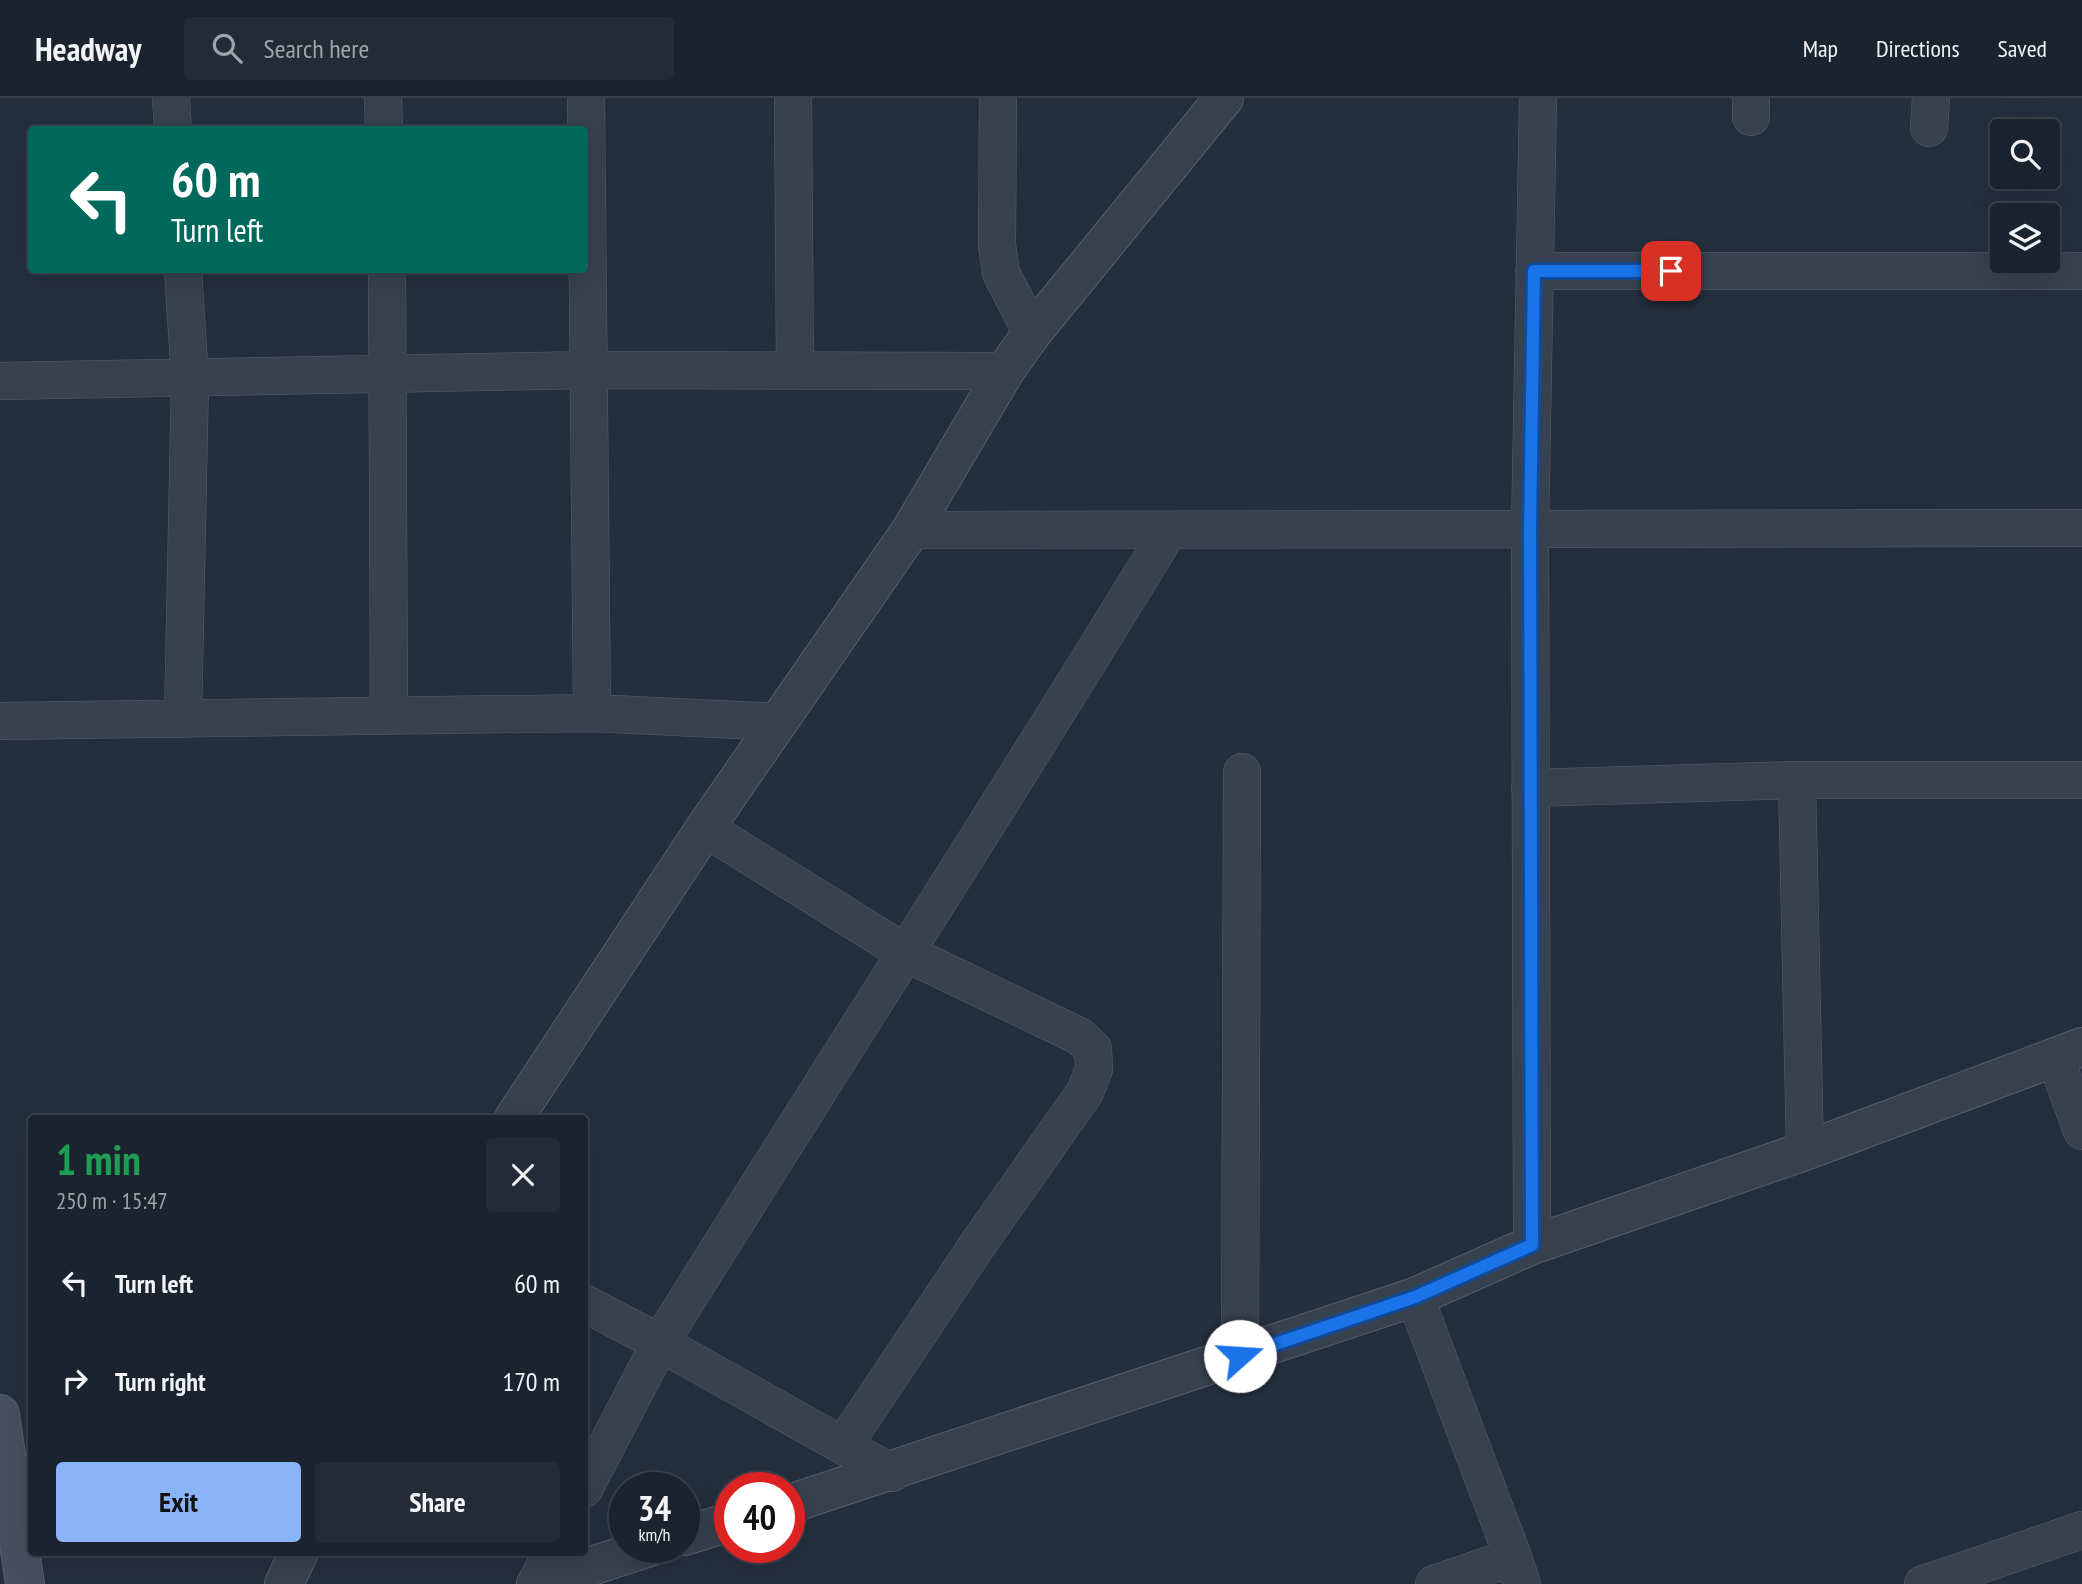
<!DOCTYPE html>
<html lang="en">
<head>
<meta charset="utf-8">
<style>
	:root { --surface:#1b232e; --page:#242b36; --text:#f1f3f6; --muted:#a0a4aa; --line:#39404a; --accent:#8ab4f8 }
	body { margin:0; font-family:"PT Sans Narrow",sans-serif; background:var(--page); color:var(--text); height:100vh; display:flex; flex-direction:column; font-size:26px; white-space:nowrap }
	* { box-sizing:border-box; margin:0 }
	p { font-size:23px; color:var(--muted) }
	.icon { flex:none; width:38px; height:38px; fill:none; stroke:currentColor; stroke-width:2; stroke-linecap:round; stroke-linejoin:round }
	.map { position:relative; flex:1; overflow:hidden }
	.details { position:absolute; left:28px; top:1017px; width:560px; height:441px; display:flex; flex-direction:column; background:var(--surface); border-radius:7px; box-shadow:0 7px 28px #0002,0 0 0 2px var(--line) }
	.details>* { flex:none }
	.top-card { position:absolute; left:28px; top:28px; width:560px; height:147px; border-radius:7px; box-shadow:0 7px 28px #0002,0 0 0 2px var(--line); background:#00695c; color:#fff; overflow:hidden }
	.fabs { position:absolute; left:1990px; top:21px; display:grid; gap:14px }
	.fabs a { display:grid; place-items:center; width:70px; height:70px; border-radius:7px; background:var(--surface); box-shadow:0 7px 28px #0002,0 0 0 2px var(--line); font-size:35px }
	.speed { position:absolute; left:609px; top:1374px; display:flex; gap:14px; font-size:35px; font-weight:700; text-align:center }
	.speed>* { display:grid; place-content:center; width:91px; height:91px; border-radius:50%; background:var(--surface); box-shadow:0 7px 28px #0002,0 0 0 2px var(--line); line-height:1 }
	.speed small { font-size:18px; font-weight:400 }
	.speed .limit { border:10px solid #d22; background:#fff; color:#111 }
	.pin { position:absolute; display:grid; place-items:center; width:60px; height:60px; color:#fff; margin:-30px; border-radius:14px; box-shadow:0 4px 10px #0006 }
	.me { position:absolute; width:77px; margin:-38px; rotate:71deg; stroke-linejoin:round; filter:drop-shadow(0 0 5px #0008) }
	.turn { display:flex; align-items:center; gap:24px; height:147px; padding:0 28px; font-size:32px }
	.turn .icon { width:91px; height:91px; stroke-width:2.5 }
	.turn b { display:block; font-size:49px; line-height:60px }
	.round { display:grid; place-items:center; flex:none; width:74px; height:74px; border-radius:7px; background:var(--page) }
	.overview { display:flex; align-items:center; justify-content:space-between; height:119px; padding:0 28px }
	h1 { font-size:42px; font-weight:700; line-height:52px; color:#1e9e55 }
	.cta { display:flex; gap:14px; margin-top:auto; padding:14px 28px }
	.cta a { flex:1; height:80px; border-radius:7px; background:var(--accent); color:#111; font-size:28px; font-weight:700; line-height:80px; text-align:center }
	.cta a+a { background:var(--page); color:var(--text) }
	ul { padding:0; list-style:none }
	li { display:flex; align-items:center; gap:21px; height:98px; padding:0 28px }
	li div { flex:1 }
	li b { display:block; font-size:26px }
	li em { font-style:normal }
	header { display:flex; align-items:center; gap:42px; box-sizing:border-box; height:98px; padding:0 35px; background:var(--surface); border-bottom:2px solid var(--line) }
	header strong { font-size:33px }
	nav { display:flex; gap:38px; margin-inline-start:auto; font-size:24px }
	.search { width:490px; height:63px; background:var(--page); display:flex; align-items:center; gap:18px; box-sizing:border-box; padding:0 24px; border-radius:7px; color:var(--muted); font-size:26px }
	.map>svg:first-child { display:block }
	.lines { fill:none; stroke-linecap:round; stroke-linejoin:round }
	.minor-casing { stroke:#565f6c; stroke-width:38 }
	.tertiary-casing { stroke:#565f6c; stroke-width:40 }
	.secondary-casing { stroke:#565f6c; stroke-width:40 }
	.minor { stroke:#38414e; stroke-width:37 }
	.tertiary { stroke:#38414e; stroke-width:38 }
	.secondary { stroke:#465061; stroke-width:38 }
	.route-casing { stroke:#114b97; stroke-width:18 }
	.route { stroke:#1a73e8; stroke-width:12 }
</style>
</head>
<body>
<header>
<strong>Headway</strong>
<div class="search"><svg class="icon" aria-label="search" viewBox="0 0 24 24"><circle cx="10" cy="10" r="6"/><path d="M15 15l6 6"/></svg>Search here</div>
<nav><a>Map</a><a>Directions</a><a>Saved</a></nav>
</header>
<div class="map">
<svg width="2082" height="1486" viewBox="0 0 2082 1486">
	<rect width="100%" height="100%" fill="#242f3e"/>
	<g class="lines">
		<g class="minor-casing">
			<path id="minor" d="M171,0L173,32
				M383,0L384,32
				M586,0L592,615
				M793,0L795,271
				M998,0L997,147L1001,175L1032,235
				M1751,0V19
				M1929,30L1931,0
				M183,172L190,281L183,621
				M387,172L389,616
				M1534,173H2082
				M0,283L590,272L1005,273
				M911,432L2082,430
				M0,623L592,615L778,624
				M1797,682L1805,1053
				M1530,690L1797,682H2082
				M705,730L904,854L1079,938L1093,951L1094,971L1085,994L976,1149L843,1348
				M2055,959L2082,1033
				M1532,1147L1530,431L1538,0
				M1415,1199L1513,1459
				M584,1205L660,1245L584,1391
				M1240,1258L1242,674
				M892,1375L660,1245C829,973 1003,705 1169,432
				M1960,1474L2082,1432
				M537,1483L552,1454
				M1434,1486L1513,1459L1522,1486
				M1923,1486L1960,1474L1964,1486"/>
		</g>
		<g class="tertiary-casing">
			<path id="tertiary" d="M514,1020L705,730L911,432L1005,273L1032,235L1224,0
				M789,1406L1415,1199L1532,1147L1805,1053L2082,949
				M684,1438L730,1424
				M284,1486L299,1454
				M536,1486L650,1449"/>
		</g>
		<g class="secondary-casing">
			<path id="secondary" d="M0,1316L25,1486"/>
		</g>
		<use href="#minor" class="minor"/>
		<use href="#tertiary" class="tertiary"/>
		<use href="#secondary" class="secondary"/>
	</g>
	<g class="lines">
		<g class="route-casing">
			<path id="route" d="M1240,1258L1415,1199L1532,1147L1530,431L1534,173H1671"/>
		</g>
		<use href="#route" class="route"/>
	</g>
</svg>
<div class="fabs">
<a><svg class="icon" aria-label="search" viewBox="0 0 24 24"><circle cx="10" cy="10" r="6"/><path d="M15 15l6 6"/></svg></a>
<a><svg class="icon" aria-label="layers" viewBox="0 0 24 24"><path d="M12 4l9 5-9 5-9-5zM3 14l9 5 9-5"/></svg></a>
</div>
<div class="speed"><div>34<small>km/h</small></div><div class="limit">40</div></div>
<div class="pin" style="left:1671px;top:173px;background:#d93025"><svg class="icon" aria-label="arrive" viewBox="0 0 24 24"><path d="M6 21V4h12l-3 4 3 4H6"/></svg></div>
<svg class="me" style="left:1240px;top:1258px" viewBox="-20 -20 40 40"><circle r="19" fill="#fff"/><path d="M0-13L10 11 0 6-10 11z" fill="#1a73e8"/></svg>
<div class="top-card">
<div class="turn"><svg class="icon" aria-label="left" viewBox="0 0 24 24"><path d="M17 20v-9H6M10 6l-5 5 5 5"/></svg><div><b>60 m</b>Turn left</div></div>
</div>
<section class="details">
<div class="overview"><div><h1>1 min</h1><p>250 m · 15:47</p></div><a class="round"><svg class="icon" aria-label="close" viewBox="0 0 24 24"><path d="M6 6l12 12M18 6L6 18"/></svg></a></div>
<ul>
<li><svg class="icon" aria-label="left" viewBox="0 0 24 24"><path d="M17 20v-9H6M10 6l-5 5 5 5"/></svg><div><b>Turn left</b></div><em>60 m</em></li>
<li><svg class="icon" aria-label="right" viewBox="0 0 24 24"><path d="M7 20v-9h11M14 6l5 5-5 5"/></svg><div><b>Turn right</b></div><em>170 m</em></li>
</ul>
<div class="cta"><a>Exit</a><a>Share</a></div>
</section>
</div>
</body>
</html>
